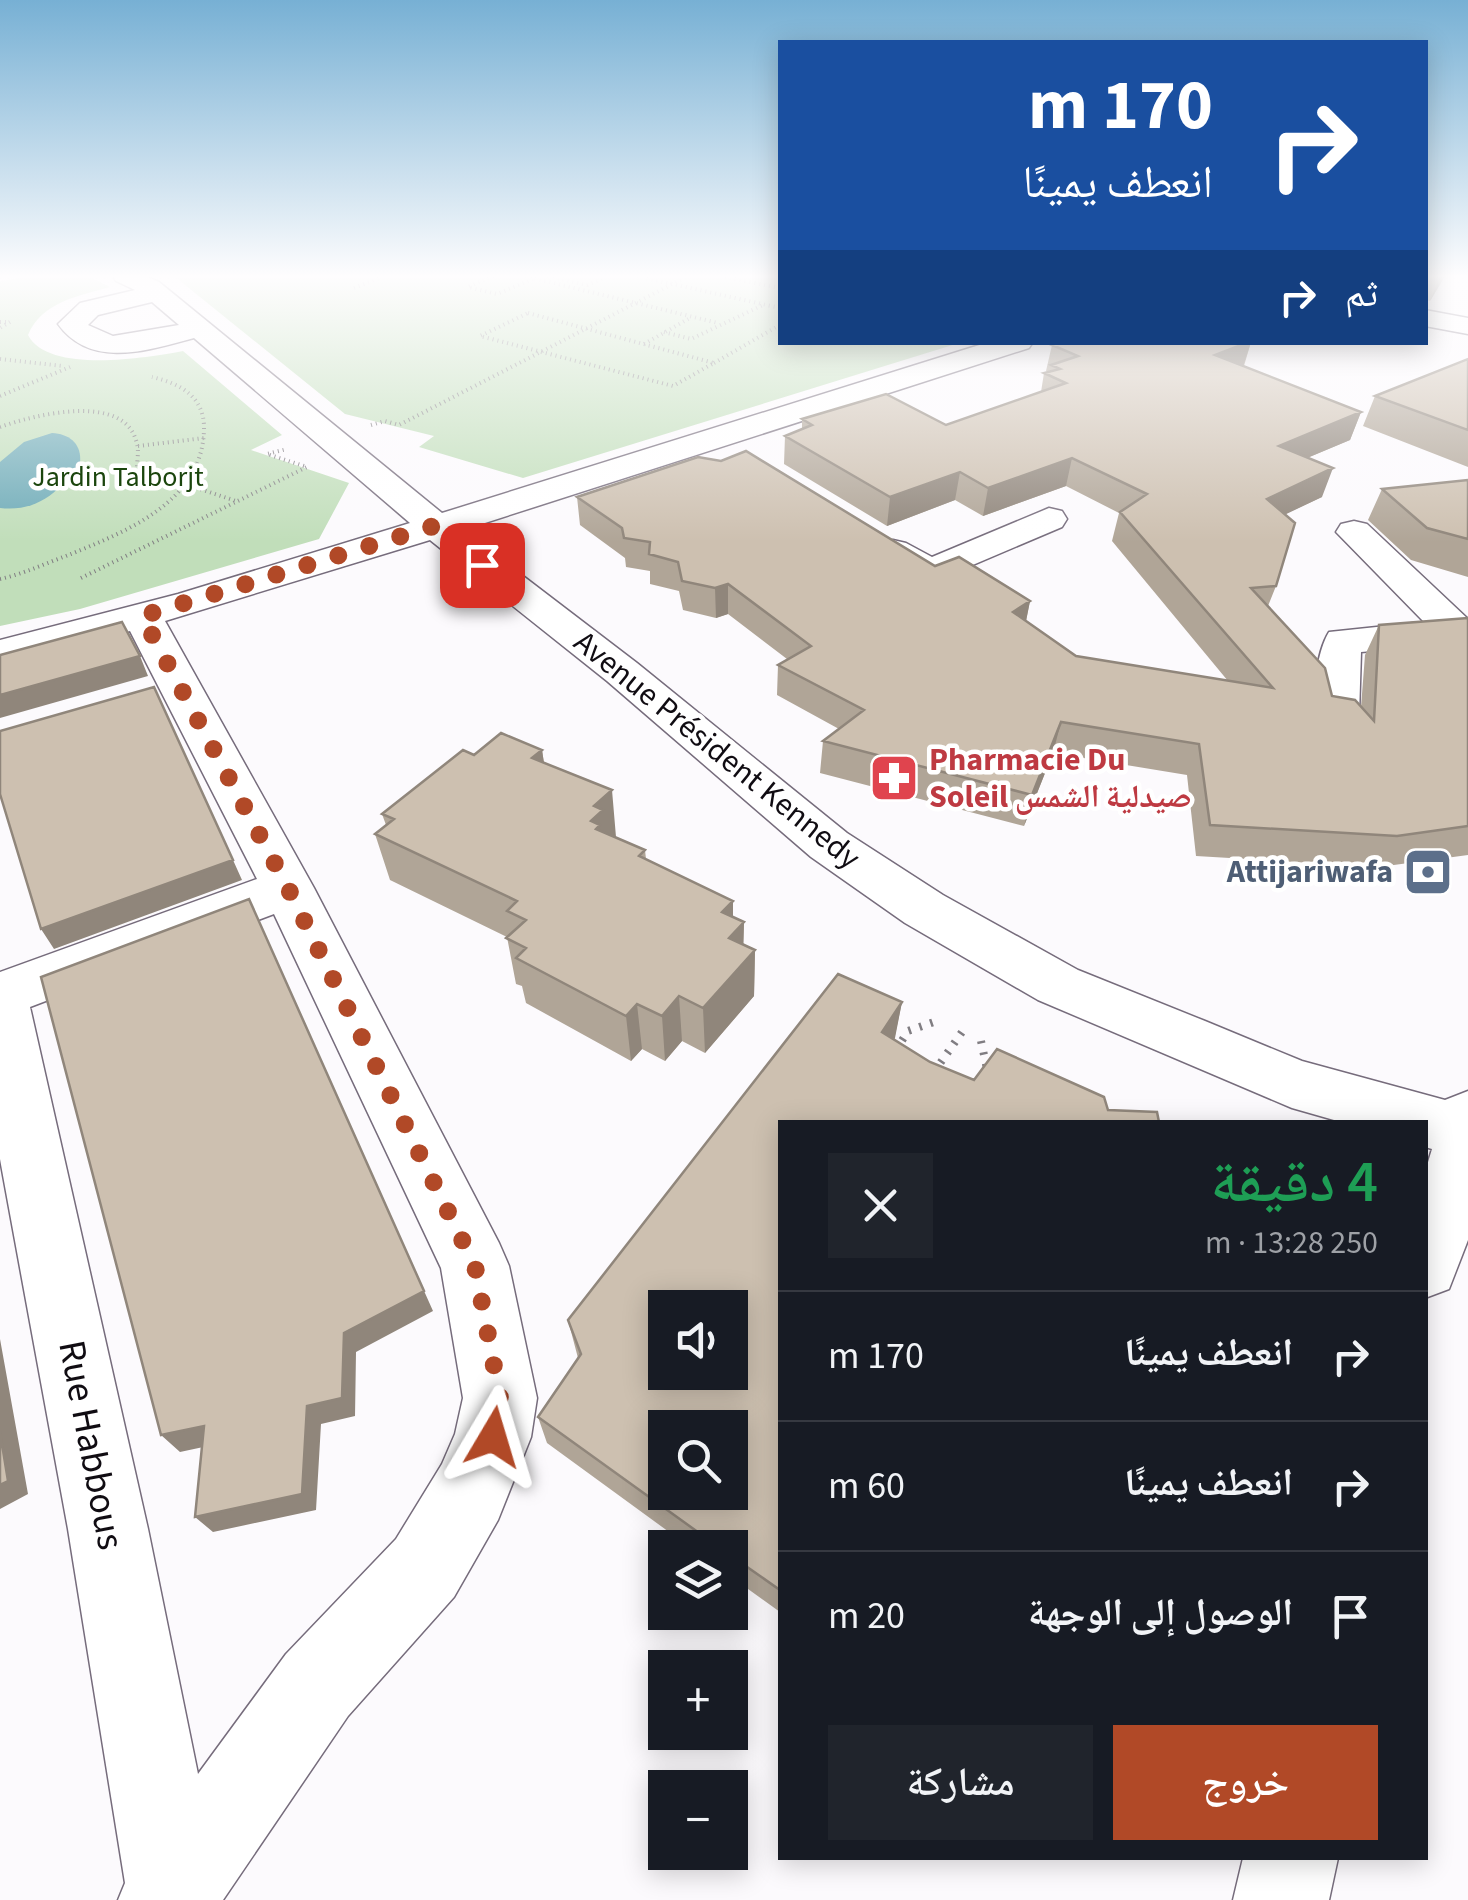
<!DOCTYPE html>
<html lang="ar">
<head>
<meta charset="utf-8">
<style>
	:root { --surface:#171b24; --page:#20242c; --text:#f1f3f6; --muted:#9ea1a6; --line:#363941; --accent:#b14927 }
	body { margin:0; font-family:"Source Sans 3","Noto Naskh Arabic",sans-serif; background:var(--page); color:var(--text); direction:rtl; height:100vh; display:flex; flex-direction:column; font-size:38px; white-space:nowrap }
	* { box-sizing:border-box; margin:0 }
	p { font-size:32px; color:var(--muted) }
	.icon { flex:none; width:55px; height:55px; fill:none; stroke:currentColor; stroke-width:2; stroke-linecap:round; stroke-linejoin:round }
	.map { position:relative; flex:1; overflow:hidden; direction:ltr }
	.panel { position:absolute; left:778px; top:1120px; width:650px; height:740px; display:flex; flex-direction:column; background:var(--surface); border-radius:0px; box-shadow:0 5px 25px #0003; direction:rtl }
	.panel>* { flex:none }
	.banner { position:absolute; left:778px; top:40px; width:650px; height:305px; border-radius:0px; box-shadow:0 5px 25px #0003; direction:rtl; background:#1a4fa0; color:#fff; overflow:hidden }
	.fabs { position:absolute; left:648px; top:1290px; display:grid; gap:20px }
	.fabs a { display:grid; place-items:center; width:100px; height:100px; border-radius:0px; background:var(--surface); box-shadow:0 5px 25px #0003; font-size:50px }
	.pin { position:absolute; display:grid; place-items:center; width:85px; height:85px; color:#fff; margin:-42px; border-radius:20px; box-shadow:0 5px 15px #0006 }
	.me { position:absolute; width:110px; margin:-55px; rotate:7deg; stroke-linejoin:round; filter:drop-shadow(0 0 8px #0008) }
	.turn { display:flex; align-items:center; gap:35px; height:210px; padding:0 50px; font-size:45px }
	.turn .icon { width:130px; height:130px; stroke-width:2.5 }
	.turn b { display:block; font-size:70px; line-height:85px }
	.then { display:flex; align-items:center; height:95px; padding:0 50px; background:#0003; gap:20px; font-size:38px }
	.round { display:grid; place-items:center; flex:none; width:105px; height:105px; border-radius:0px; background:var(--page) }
	.summary { display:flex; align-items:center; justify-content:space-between; height:170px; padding:0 50px }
	h1 { font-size:60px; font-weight:600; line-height:75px; color:#1e9e55 }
	.primary-button { display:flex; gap:20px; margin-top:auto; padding:20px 50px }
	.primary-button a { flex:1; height:115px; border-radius:0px; background:var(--accent); color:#fff; font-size:40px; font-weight:600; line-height:115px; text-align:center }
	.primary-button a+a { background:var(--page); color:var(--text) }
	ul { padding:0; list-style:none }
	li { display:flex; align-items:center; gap:30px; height:130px; padding:0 50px; border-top:2px solid var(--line) }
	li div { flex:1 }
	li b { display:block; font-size:38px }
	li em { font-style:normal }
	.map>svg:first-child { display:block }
	.green { fill:#c1deba }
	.water { fill:#6eabb7 }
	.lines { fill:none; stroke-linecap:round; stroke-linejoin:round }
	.minor-casing { stroke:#766c7c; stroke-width:3 }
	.path-far1 { stroke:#807d82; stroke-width:4; stroke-dasharray:1 4; stroke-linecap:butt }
	.path { stroke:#807d82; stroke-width:8; stroke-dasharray:2.5 9; stroke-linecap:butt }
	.minor { fill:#fff; fill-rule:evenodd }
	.wall { fill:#b0a597; fill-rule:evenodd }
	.shaded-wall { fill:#90867b }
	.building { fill:#cdc0b0; stroke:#90867b; stroke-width:2.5; fill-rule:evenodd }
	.route { stroke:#b14927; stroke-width:18; stroke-dasharray:0 32.4 }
	.labels { text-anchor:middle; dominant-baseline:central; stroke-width:9; stroke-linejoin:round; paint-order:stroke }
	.far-park-label { font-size:28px; fill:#1b450d; stroke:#fff }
	.street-label { font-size:32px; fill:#100c12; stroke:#fff }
	.health-label { font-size:32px; font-weight:bold; fill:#be3a42; stroke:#fff; text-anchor:start }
	.service-label { font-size:32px; font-weight:bold; fill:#4e5e75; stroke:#fff; text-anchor:end }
	.near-street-label { font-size:38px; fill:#100c12; stroke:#fff }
</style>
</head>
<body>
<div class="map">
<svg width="1468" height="1900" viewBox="0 0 1468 1900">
	<rect width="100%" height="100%" fill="#fcfafd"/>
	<path class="green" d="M33,276H88L110,287C78,296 42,302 28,335C48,374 146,358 183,351L282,435L251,450L349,483L319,539L80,609L0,626V281Z
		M174,276H780V342L959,343L523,478L419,447L434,436L345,414Z"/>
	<path class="water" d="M52,433C70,434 82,444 80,463C59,492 38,512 0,508V462L24,442Z"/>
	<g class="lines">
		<g class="minor-casing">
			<path id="minor" d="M113,276H145L159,282L442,513L989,342H1033L1029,348L463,530L637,663L847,833L943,895L1078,970L1205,1021L1302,1061L1445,1100L1468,1091V1240L1449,1289L1425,1298V1172L1432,1149L1425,1147V1122H1341L1292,1108L1038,1000L905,923L811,857L607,681L430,540L165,621L314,888L499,1243L509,1266L537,1398L531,1437L498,1520L454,1597L348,1716L223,1900H118L125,1883L68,1529L0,1159V972L257,879L130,631L0,666V640L178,594L410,523L194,338C149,350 91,370 58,324L80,303L135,290L116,281ZM152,302L179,325L113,336L88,325L98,315ZM274,914L441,1268L463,1398L455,1434L442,1464L396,1539L286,1654L198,1774L148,1529L30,1007Z
				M1425,310L1468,318V334L1425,326Z
				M1049,508L1062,511L1067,519L1062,527L935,581L900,572L874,551L880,543L893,540L906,543L932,557Z
				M1354,521L1367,524L1468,619V643L1361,652L1359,715L1353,725L1337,728L1321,725C1308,706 1317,651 1329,632L1424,622L1336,532L1341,524Z
				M1243,1858H1338L1329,1900H1233Z"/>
		</g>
		<path class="path-far1" d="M493,276L468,287L497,294L535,278
			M525,276L718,323
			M548,276L587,285L609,276
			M637,276L780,308
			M720,276L780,288
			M354,288L384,276
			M528,313L714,363L673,386L480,336Z
			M0,322H10L0,328
			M664,332L691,339L763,305
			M644,344L690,318
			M0,359L63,366
			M714,363L780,325
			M0,396L70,367
			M371,425L385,421L399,425L688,276
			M0,427C34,415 126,391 137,444C139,451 137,461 137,468L236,501
			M138,446L204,438
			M81,578L307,467L267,454L287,449
			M0,579C23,574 44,564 66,556C125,532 205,502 204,426C203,395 178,383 152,377"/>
		<path class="path" d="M981,1041L987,1069
			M896,1050L908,1031L937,1021
			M934,1072L962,1032"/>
		<use href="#minor" class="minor"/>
	</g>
	<path class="wall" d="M1425,276H1445L1430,301L1425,300Z
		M1251,342L1244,366L1361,412L1350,440L1307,458L1322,497L1285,514L1276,586L1268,606L1332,696L1361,707L1365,655L1379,625L1468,618V855L1379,867L1196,856L1187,775L1053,753L1024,826L820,773L823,741L839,729L777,695L778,665L787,659L728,614L716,618L683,610L679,591L650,584V571L626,567L625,558L580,525L577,497L935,566L1030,601L1026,621L1076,656L1228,681L1112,541L1119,513L1066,486L983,516L955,500L887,526L784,464L785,436L802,429V419L946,425L1041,392L1044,373L1049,372L1046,371L1052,345Z
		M1468,359V467L1363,426L1375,396Z
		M1468,480V577L1411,560L1368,520L1382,489Z
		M542,750L544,763L616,837L645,850L646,859L733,901V917L744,922L743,945L755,950L754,996L705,1053L682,1041L665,1061L642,1049L631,1061L526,1003L522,986L516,984L507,937L390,880L375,834L386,825L382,814Z
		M838,974L902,1002L894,1040L930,1062L974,1080L997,1049L1104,1097L1108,1110L1157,1112L1159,1122H780V1612L730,1576V1548H691L547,1443L538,1417L578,1358L568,1320ZM665,1308H730V1372H665ZM665,1428H730V1492H665Z"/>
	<path class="shaded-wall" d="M1440,276H1445L1430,301Z
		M1251,342L1243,367L1215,355Z
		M1361,412L1350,440L1269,474L1279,446Z
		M1072,458L1066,486L983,516L988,488Z
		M1333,468L1322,497L1257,528L1267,499Z
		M960,472L955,500L887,526L890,497Z
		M728,584V614L716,618L715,588Z
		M1030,601L1024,631L1013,612Z
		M140,656L148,676L0,718V695Z
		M1061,722L1053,753L1024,826L1032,795Z
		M542,750L549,797L532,758Z
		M612,790L616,837L601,864L591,821L594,806Z
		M233,860L242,880L54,949L41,929Z
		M249,899L433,1311L356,1352L355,1416L321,1424L316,1510L213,1532L195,1517L302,1494Z
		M733,901V933L744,922L743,963L755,950L754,996L705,1053L703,1008L722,912Z
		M679,996L682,1041L665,1061L662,1016Z
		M902,1002L895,1038L876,1067L882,1032Z
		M637,1004L642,1049L631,1061L626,1016Z
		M0,1339L28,1494L0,1509Z
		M204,1426L222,1443L180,1452L161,1435Z"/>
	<path class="building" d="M1060,342H1249L1215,355L1361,412L1279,446L1333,468L1267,499L1295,523L1276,586L1251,588L1325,668L1332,696L1355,700L1374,721L1379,625L1468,618V826L1397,836L1210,825L1199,744L1061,722L1032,795L823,741L864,710L778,665L811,646L728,584L715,588L682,581L678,562L649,554L650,542L624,538L622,528L577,497L698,457L721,461L746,451L935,566L959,557L1030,601L1013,612L1076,656L1273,688L1120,512L1147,494L1072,458L988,488L960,472L890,497L785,436L812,425L802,419L886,394L946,425L1066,383L1044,373L1060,369L1051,365L1078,356L1052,345Z
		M1468,359V430L1375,396Z
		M1468,480V539L1427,528L1382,489Z
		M122,622L140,656L0,695V655Z
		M154,687L233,860L41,929L0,794V731Z
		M501,733L542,750L532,758L612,790L594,806L603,810L591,821L600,825L596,829L645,850L639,856L733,901L722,912L744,922L729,938L755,950L703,1008L679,996L662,1016L637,1004L626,1016L516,958L526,948L506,938L526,920L507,911L517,901L375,834L394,819L382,814L463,750L474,755Z
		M249,899L424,1291L344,1333L342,1398L307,1406L302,1494L195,1517L204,1426L161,1435L41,977Z
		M838,974L902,1002L882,1032L930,1062L974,1080L997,1049L1104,1097L1108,1110L1157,1112L1159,1122H780V1590L730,1555V1548H720L538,1417L581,1354L568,1320ZM665,1308H730V1372H665ZM665,1428H730V1492H665Z
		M0,1432L8,1481L0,1485Z"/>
	<linearGradient id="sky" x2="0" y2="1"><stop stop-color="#77b0d4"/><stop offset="0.51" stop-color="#fefdfe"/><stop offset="1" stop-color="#fefdfe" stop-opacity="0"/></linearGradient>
	<rect width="1468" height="542" fill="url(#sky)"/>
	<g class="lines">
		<path class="route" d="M482,565L434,526L142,616L288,888L475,1266L500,1398L493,1437"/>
	</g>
	<defs>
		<g id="pharmacy-square" transform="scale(2.5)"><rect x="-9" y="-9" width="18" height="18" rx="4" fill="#e0444e" stroke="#fff"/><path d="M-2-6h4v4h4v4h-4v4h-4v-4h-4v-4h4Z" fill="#fff"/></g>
		<g id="bank-square" transform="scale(2.5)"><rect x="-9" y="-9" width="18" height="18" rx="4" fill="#5c6f8a" stroke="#fff"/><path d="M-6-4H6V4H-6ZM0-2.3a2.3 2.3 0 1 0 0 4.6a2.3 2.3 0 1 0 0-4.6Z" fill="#fff"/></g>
	</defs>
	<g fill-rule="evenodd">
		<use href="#pharmacy-square" x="894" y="778"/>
		<use href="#bank-square" x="1428" y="872"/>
	</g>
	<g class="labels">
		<g class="far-park-label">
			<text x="118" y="477">Jardin Talborjt</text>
		</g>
		<g class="street-label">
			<text transform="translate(717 750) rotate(39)">Avenue Président Kennedy</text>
		</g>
		<g class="health-label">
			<text x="929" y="760">Pharmacie Du<tspan x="929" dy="37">Soleil صيدلية الشمس</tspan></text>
		</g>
		<g class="service-label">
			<text x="1393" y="872">Attijariwafa</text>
		</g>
		<g class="near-street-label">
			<text transform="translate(91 1445) rotate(79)">Rue Habbous</text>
		</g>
	</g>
</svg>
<div class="fabs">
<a><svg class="icon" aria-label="sound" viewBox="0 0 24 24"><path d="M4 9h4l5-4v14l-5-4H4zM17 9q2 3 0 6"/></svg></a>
<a><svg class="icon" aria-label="search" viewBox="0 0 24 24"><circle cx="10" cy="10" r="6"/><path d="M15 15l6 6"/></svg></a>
<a><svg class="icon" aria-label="layers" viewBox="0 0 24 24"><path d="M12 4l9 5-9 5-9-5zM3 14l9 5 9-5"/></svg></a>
<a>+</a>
<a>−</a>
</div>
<div class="pin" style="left:482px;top:565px;background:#d93025"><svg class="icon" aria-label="arrive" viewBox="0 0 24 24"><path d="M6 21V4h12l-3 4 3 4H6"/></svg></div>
<svg class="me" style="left:493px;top:1437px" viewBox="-20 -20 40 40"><path d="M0-17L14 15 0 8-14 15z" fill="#b14927" stroke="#fff" stroke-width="4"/></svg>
<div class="banner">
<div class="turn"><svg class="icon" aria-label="right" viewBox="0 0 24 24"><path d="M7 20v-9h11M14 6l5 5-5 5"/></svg><div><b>170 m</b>انعطف يمينًا</div></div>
<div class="then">ثم<svg class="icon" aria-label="right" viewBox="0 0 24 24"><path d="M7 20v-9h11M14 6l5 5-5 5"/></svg></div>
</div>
<section class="panel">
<div class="summary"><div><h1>4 دقيقة</h1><p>250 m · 13:28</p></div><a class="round"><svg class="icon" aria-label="close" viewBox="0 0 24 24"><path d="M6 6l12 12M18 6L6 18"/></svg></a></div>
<ul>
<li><svg class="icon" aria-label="right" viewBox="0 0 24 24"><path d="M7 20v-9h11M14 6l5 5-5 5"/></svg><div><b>انعطف يمينًا</b></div><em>170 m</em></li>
<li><svg class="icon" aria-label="right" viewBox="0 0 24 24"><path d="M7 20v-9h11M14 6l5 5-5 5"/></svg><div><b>انعطف يمينًا</b></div><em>60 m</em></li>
<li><svg class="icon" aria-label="arrive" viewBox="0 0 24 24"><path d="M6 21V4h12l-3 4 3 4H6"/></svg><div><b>الوصول إلى الوجهة</b></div><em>20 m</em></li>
</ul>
<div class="primary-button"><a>خروج</a><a>مشاركة</a></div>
</section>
</div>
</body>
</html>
